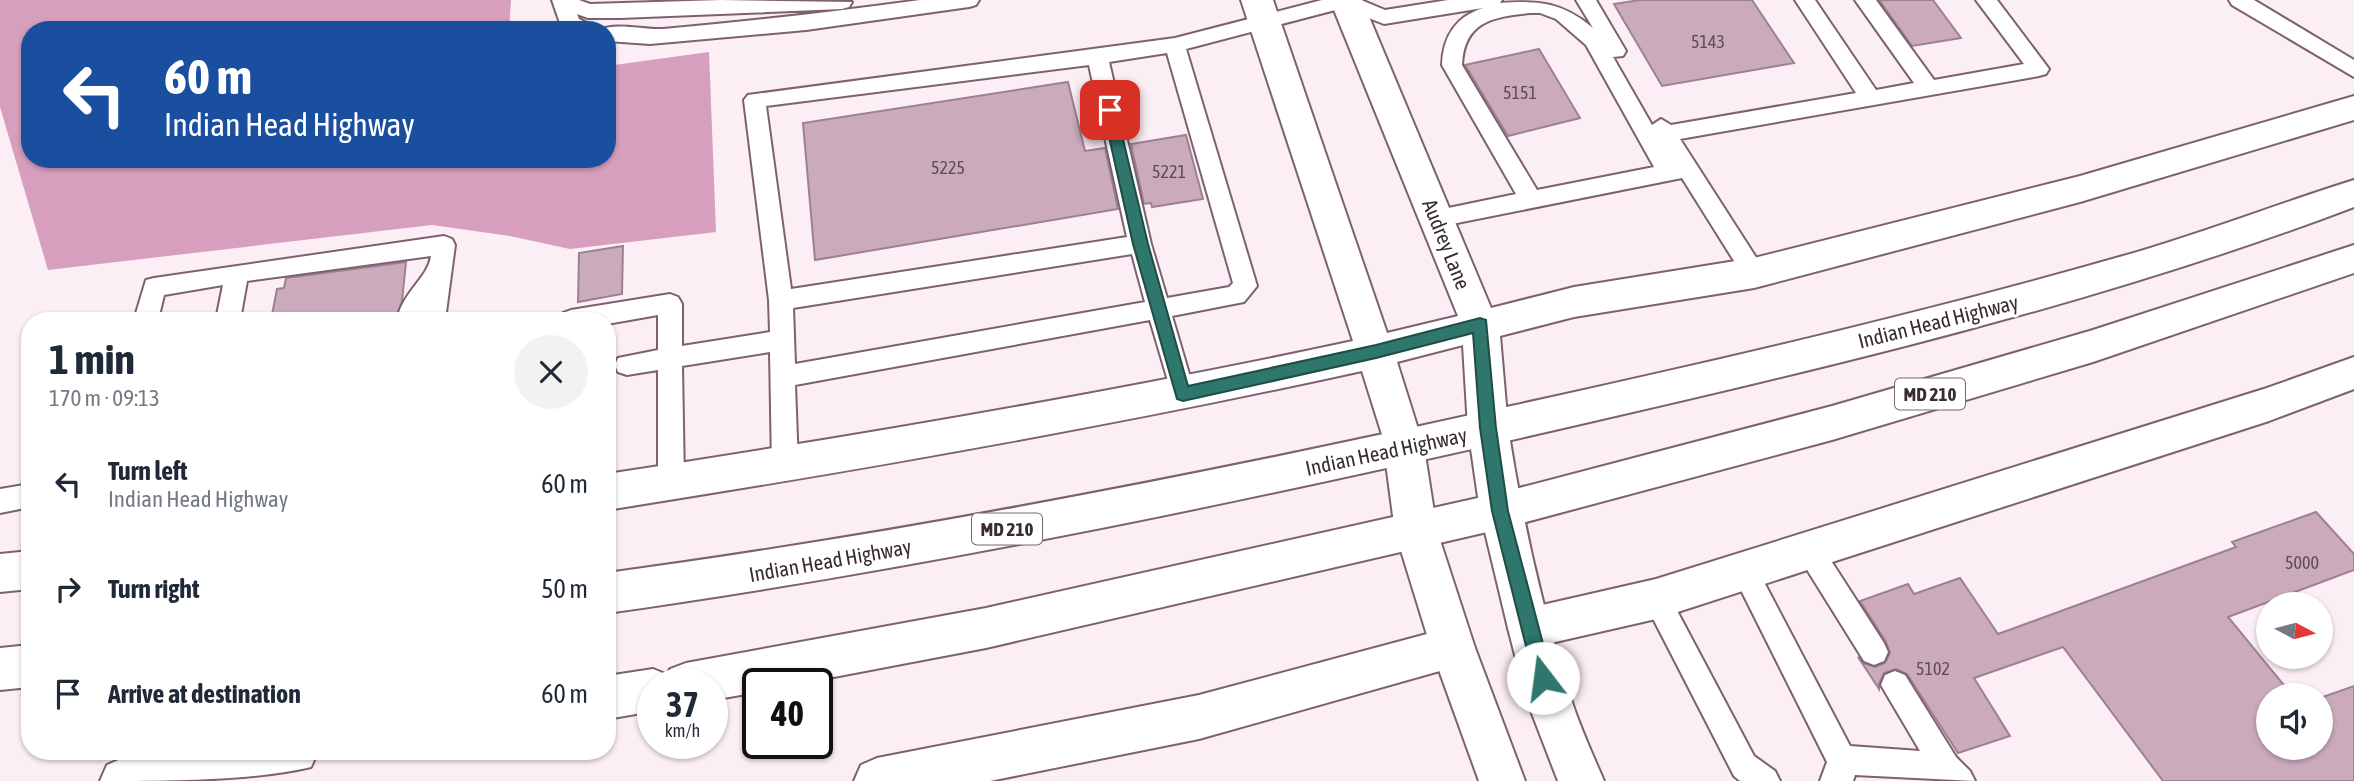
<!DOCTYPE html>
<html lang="en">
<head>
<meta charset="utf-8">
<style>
	:root { --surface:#fff; --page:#f2f2f3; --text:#1f2937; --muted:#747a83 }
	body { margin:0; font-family:"Asap Condensed",sans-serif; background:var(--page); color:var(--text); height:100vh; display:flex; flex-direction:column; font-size:26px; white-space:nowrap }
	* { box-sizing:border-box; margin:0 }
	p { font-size:23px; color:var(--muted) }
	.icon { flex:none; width:38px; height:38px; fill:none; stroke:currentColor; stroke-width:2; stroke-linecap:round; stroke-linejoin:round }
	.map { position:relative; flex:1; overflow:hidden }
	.side { position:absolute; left:21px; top:312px; width:595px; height:448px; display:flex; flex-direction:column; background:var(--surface); border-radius:28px; box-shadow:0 2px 5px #0004 }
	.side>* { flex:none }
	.hud { position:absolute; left:21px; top:21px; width:595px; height:147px; border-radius:28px; box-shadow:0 2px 5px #0004; background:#1a4fa0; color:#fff; overflow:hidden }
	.needle { width:46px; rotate:97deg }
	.fabs { position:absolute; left:2256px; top:592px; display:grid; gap:14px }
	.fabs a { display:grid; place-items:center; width:77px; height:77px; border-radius:50%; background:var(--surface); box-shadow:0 2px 5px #0004; font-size:35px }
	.speed { position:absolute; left:637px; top:668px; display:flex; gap:14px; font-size:35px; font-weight:700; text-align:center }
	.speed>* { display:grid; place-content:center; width:91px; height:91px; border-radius:50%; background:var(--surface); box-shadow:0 2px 5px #0004; line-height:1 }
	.speed small { font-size:18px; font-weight:400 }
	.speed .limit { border:4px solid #111; border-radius:10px; background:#fff; color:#111 }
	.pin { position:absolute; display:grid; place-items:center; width:60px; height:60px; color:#fff; margin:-30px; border-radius:14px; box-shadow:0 4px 10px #0006 }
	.me { position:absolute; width:77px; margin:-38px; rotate:345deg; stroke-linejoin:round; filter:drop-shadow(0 0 5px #0008) }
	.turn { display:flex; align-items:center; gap:24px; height:147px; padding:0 28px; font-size:32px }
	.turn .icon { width:91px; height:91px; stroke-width:2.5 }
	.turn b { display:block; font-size:49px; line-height:60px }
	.round { display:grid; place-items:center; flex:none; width:74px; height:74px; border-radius:37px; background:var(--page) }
	.summary { display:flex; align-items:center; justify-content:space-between; height:119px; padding:0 28px }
	h1 { font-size:42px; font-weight:700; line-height:52px }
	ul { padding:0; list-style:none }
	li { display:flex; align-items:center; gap:21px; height:105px; padding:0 28px }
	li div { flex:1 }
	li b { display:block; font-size:26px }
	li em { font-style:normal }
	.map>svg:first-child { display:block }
	.forest { fill:#d79ebd }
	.building { fill:#caaabb; stroke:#9e8191; stroke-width:2 }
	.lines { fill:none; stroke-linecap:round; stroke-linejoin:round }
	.service-casing { stroke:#7d6170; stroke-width:4 }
	.minor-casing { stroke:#7d6170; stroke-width:4 }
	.tertiary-casing { stroke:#7d6170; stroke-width:4 }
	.primary-casing { stroke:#7d6170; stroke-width:4 }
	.service { fill:#fff; fill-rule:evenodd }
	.minor { fill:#fff; fill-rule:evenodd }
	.tertiary { fill:#fff; fill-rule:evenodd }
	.primary { fill:#fff; fill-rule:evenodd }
	.route { fill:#2f766c; stroke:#1f4d46; stroke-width:2 }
	.labels { text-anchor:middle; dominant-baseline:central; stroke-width:6; stroke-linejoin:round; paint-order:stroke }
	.number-label { font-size:18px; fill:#5c4c54 }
	.shield { fill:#fff; stroke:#746b70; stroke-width:2 }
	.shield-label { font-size:19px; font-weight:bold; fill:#382c32 }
	.street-label { font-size:21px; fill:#382c32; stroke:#fff }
</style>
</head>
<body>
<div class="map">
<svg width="2354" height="781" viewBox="0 0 2354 781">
	<rect width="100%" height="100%" fill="#fbeef4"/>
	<path class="forest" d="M0,0H511L509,30H30V159H607V66L709,52L716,232L570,249L510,236L432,225L48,270L0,107Z"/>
	<path class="building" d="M1640,0H1752L1794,63L1662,86L1614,4Z
		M1879,0H1933L1961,38L1912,46Z
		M1539,49L1580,118L1508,136L1465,65Z
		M1068,82L1085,151L1105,148L1118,209L815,260L803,123Z
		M1186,135L1203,199L1152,207L1151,203L1144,204L1131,144Z
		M623,246L622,294L578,302L579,253Z
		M406,262L402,301L395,320H271L277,289L284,288L286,278Z
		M2316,512L2354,554V570L2228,617L2292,695H2268V747H2320V698L2354,686V781H2163L2063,647L1974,678L2010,736L1958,753L1907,674L1896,669L1884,673L1879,684V689L1858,657L1863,663L1875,667L1885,663L1890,653L1886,642L1860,601L1908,584L1914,594L1960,578L1998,634L2236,547L2232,542Z"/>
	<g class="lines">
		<g class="service-casing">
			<path id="service" d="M552,0H579L590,4L721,0L852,2L849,7L842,9L620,18H588L577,14L579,19L591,25L594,30H566L560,23Z
				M920,0H979L976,5L969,7L806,30L650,44L607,41V30H599C617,22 643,30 663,29C749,21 834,12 920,0Z
				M1322,0H1361L1385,10L1448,0H1502L1500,3C1540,0 1563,3 1593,28L1576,0H1596L1626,51L1623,56L1613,57L1652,125L1661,119L1671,125L1856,93L1795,0H1815L1876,90L1914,83L1855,0H1876L1934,80L2024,64L1976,0H1997L2049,69L2046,74L2039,76L1680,139L1766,273L1762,280L1754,282L1746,280L1682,178L1437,227L1429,224L1426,218L1429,212L1516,194L1442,65C1443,37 1455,17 1483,8L1384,24L1343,8L1186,49L1257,286L1244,302L1172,316L1195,394L1192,401L1183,404L1174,401L1150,320L795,385L798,465L794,473L785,476L776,473L772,465L770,352L682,366L684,482L680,490L671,493L662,490L658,482V370L627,375L618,372L615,365L618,358L658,350V315L607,324V320H559L563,313L571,310L670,294L678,297L682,304V346L770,332L769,300L744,100L748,95L1175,38ZM1530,13H1540L1556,19L1586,45L1654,167L1537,190L1462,65C1464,21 1493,17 1530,13ZM1167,53L1233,283L1229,287L1167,298L1151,244L1109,62ZM1089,65L1127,237L791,289L766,106ZM1132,254L1145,302L795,364L793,308Z
				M2229,0H2254L2354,60V77L2232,5Z
				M444,236L452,239L455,245L445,320H421L422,312L421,320H397C403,291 428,278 431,256L247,281L240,320H216L223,285L164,295L158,320H134L146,280L154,278Z
				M30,484V507L0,513V489Z
				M1810,539L1819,542L1884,643L1888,652L1884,661L1874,665L1864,661L1801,560L1797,551L1801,542Z
				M1745,560L1754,563L1850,746L1920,751L1881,685L1885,675L1895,671L1905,675L1956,757L1970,771L1975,781L1855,775L1853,781H1820L1827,762L1732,572L1736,563Z
				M1656,586L1666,590L1754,756L1775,771L1780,781H1740L1734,776L1643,599L1646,590Z"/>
		</g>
		<g class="minor-casing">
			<path id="minor" d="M1241,0H1273L1387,333L1458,316L1330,0H1362L1491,308L1574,287L1754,258L2080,176L2354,96V120L2080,202L1754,288L1574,317L1500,336L1508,428L1502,440L1488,445L1474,440L1468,428L1463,345L1397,362L1424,448L1418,460L1404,465L1390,460L1362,371C1112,426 860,470 607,510V474C857,436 1106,394 1353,341Z
				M2354,357V389L2269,421L1656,619L1529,648L1514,642L1508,628L1514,614L1529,608L1656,579L2267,388Z
				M30,551V589L0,592V554Z
				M1453,627L1468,633L1475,648L1468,663L1199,739L990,781H854L861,765L877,758L1199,695Z"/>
		</g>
		<g class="tertiary-casing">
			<path id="tertiary" d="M1488,411L1502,416L1508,428C1522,519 1542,608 1570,696C1579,725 1592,753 1604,781H1558L1526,698L1508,628L1480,511L1468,428L1474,416Z
				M1404,431L1418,436L1424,448L1437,531L1475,648L1525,781H1479L1431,648L1395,531L1384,448L1390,436Z"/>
		</g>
		<g class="primary-casing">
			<path id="primary" d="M2354,180V207C2096,305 1824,368 1555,430C1241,502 927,568 607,613V573C911,532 1211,473 1511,406C1716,361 1921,314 2123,256C2201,234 2277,204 2354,180Z
				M2354,245V273L2093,362L1832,440L1500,529L986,648L797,684H758V692L712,700V684H653V711L607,719V676L653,669L668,675L670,669L686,663L986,608L1500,493L1832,406L2093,330Z
				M30,645V687L0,690V648Z
				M166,751H318L311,767C253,781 164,781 100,781L107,765L123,758Z"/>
		</g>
		<use href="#service" class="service"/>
		<use href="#minor" class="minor"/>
		<use href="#tertiary" class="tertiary"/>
		<use href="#primary" class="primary"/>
	</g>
	<path class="route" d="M1110,105L1116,110L1148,244L1188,386L1376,345L1480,318L1486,320L1496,428L1508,511L1552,678L1549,684L1543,687L1537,684L1534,678L1492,511L1480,428L1473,333L1376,358L1183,401L1177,399L1133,244L1103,110Z"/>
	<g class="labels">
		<g class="number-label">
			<text x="1708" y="41">5143</text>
			<text x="1520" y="92">5151</text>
			<text x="948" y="167">5225</text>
			<text x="1169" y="171">5221</text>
			<text x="2302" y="562">5000</text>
			<text x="1933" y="668">5102</text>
		</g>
		<g class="shield">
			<rect x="1895" y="378.5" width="70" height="31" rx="5"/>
			<rect x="972" y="513.5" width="70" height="31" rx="5"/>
		</g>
		<g class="shield-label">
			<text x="1930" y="394">MD 210</text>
			<text x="1007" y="529">MD 210</text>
		</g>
		<g class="street-label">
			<text transform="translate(1447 244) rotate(68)">Audrey Lane</text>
			<text transform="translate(1938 321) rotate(-14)">Indian Head Highway</text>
			<text transform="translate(1386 451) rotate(-12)">Indian Head Highway</text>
			<text transform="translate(830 560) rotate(-10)">Indian Head Highway</text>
		</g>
	</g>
</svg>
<div class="fabs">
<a><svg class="needle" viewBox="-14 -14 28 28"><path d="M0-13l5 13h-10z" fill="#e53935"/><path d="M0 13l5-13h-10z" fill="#747a83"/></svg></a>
<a><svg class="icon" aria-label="sound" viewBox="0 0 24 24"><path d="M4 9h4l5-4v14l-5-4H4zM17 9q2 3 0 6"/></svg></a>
</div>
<div class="speed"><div>37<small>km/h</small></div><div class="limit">40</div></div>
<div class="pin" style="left:1110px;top:110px;background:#d93025"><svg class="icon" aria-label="arrive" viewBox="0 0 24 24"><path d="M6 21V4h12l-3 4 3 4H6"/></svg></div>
<svg class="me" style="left:1543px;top:678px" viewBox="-20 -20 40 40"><circle r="19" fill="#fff"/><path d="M0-13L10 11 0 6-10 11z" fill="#2f766c"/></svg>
<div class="hud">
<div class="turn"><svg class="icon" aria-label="left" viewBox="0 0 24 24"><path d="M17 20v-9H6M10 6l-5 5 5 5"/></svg><div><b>60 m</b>Indian Head Highway</div></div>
</div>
<section class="side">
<div class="summary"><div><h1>1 min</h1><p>170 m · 09:13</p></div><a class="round"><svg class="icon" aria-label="close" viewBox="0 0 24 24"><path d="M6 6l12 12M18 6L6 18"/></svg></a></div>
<ul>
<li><svg class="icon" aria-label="left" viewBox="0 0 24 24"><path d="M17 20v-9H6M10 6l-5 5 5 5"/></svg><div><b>Turn left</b><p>Indian Head Highway</p></div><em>60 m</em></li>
<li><svg class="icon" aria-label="right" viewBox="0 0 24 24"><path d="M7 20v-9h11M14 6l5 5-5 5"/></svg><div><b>Turn right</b></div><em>50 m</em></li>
<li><svg class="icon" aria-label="arrive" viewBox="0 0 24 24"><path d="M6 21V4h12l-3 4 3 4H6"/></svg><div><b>Arrive at destination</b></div><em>60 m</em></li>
</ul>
</section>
</div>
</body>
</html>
